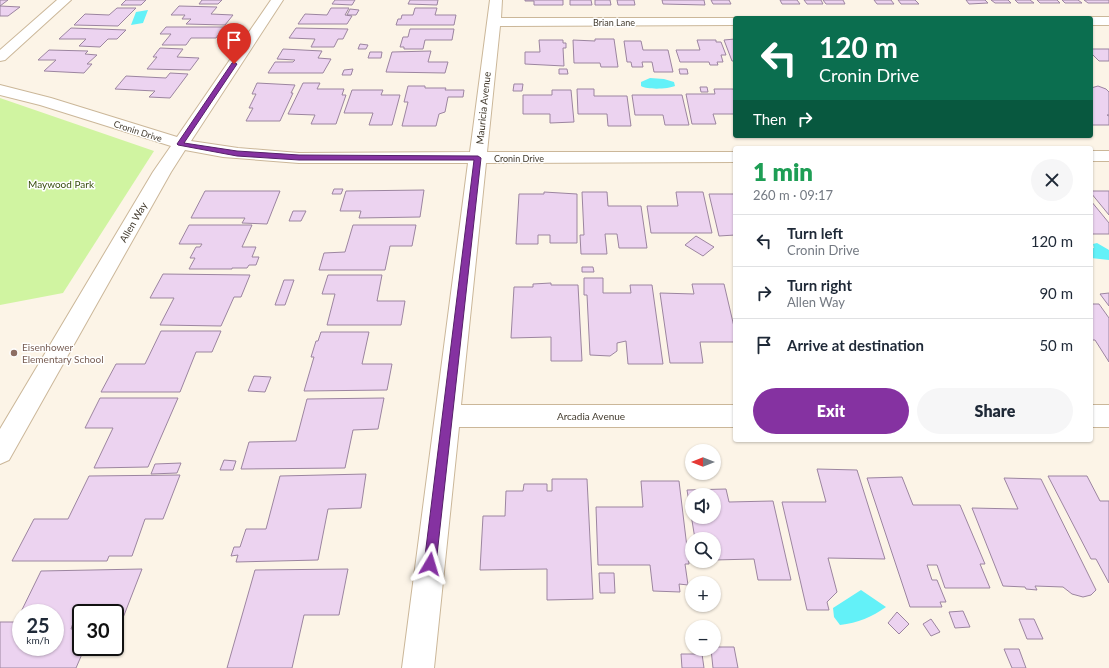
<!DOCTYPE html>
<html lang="en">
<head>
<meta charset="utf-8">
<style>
	:root { --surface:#fff; --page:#f6f6f7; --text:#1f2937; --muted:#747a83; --line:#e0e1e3; --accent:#8532a1 }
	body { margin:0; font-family:Lato,sans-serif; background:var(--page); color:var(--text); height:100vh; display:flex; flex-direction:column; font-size:15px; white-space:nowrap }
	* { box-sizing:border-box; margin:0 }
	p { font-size:13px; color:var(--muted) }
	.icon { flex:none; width:22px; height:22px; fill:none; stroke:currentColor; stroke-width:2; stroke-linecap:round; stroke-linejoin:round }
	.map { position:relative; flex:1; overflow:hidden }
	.drawer { position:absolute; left:733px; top:146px; width:360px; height:296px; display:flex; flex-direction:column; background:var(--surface); border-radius:4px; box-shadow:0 1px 3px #0004 }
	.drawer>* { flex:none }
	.top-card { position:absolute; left:733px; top:16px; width:360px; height:122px; border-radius:4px; box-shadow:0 1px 3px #0004; background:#0b6e4f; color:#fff; overflow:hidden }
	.needle { width:26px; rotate:270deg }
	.tools { position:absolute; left:685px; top:444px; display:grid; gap:8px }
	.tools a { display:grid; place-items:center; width:36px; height:36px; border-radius:50%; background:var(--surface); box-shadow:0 1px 3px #0004; font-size:20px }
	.speed { position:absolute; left:12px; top:604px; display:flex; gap:8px; font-size:20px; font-weight:700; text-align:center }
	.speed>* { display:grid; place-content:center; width:52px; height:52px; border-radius:50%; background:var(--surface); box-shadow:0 1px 3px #0004; line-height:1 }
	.speed small { font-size:10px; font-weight:400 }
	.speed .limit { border:2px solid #111; border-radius:6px; background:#fff; color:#111 }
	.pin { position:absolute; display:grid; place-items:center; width:34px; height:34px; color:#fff; margin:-41px -17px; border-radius:50% 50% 50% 0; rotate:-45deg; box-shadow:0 0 4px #0007 }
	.pin .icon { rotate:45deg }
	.me { position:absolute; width:44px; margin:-22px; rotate:7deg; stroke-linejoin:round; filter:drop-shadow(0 0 3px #0008) }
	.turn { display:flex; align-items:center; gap:14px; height:84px; padding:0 20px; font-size:18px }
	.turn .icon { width:52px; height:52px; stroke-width:2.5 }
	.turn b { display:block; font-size:28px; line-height:34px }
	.then { display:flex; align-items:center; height:38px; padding:0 20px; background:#0003; gap:8px; font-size:15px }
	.round { display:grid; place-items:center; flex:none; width:42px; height:42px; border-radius:21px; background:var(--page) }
	.summary { display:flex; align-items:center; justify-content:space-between; height:68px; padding:0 20px }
	h1 { font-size:24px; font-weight:800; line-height:30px; color:#1e9e55 }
	.cta { display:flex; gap:8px; margin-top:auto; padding:8px 20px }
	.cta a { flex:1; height:46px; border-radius:24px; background:var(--accent); color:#fff; font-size:16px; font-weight:800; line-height:46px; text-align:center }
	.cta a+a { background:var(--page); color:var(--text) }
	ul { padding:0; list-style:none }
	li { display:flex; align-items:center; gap:12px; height:52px; padding:0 20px; border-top:1px solid var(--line) }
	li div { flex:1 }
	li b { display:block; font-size:15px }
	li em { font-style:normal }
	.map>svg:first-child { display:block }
	.green { fill:#d0f4a1 }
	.water { fill:#63f1f8 }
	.building { fill:#ecd3f0; stroke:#9c85a0; fill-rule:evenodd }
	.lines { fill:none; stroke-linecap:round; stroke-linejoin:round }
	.minor-casing { stroke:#cbb799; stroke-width:2 }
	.minor { fill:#fff; fill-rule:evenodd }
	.route { fill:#8532a1; stroke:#562069 }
	.education-dot { fill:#8d6e63; stroke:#fff; stroke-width:1.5 }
	.labels { text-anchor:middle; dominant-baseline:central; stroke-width:3; stroke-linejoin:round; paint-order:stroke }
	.far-street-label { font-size:9px; fill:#423a2d; stroke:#fff }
	.street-label { font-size:10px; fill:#423a2d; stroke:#fff }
	.park-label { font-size:10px; fill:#374e0e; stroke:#fff }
	.education-label { font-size:10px; fill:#785e54; stroke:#fff; text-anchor:start }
</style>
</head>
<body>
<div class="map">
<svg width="1109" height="668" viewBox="0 0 1109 668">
	<rect width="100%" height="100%" fill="#fcf4e7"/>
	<path class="green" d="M0,98L154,151L63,293L0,305Z"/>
	<path class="water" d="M148,10L143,23L131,25L136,12Z
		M650,78L664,79L674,82L675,86C668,89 648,90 641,86V82Z
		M1097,243L1109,250V260L1091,258V248H1094L1093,244Z
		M861,590L886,607C872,617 858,623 840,625L834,617L833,608Z"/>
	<path class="building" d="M0,0H8L0,6L20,7L8,16H0Z
		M126,0H146L141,5H121Z
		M202,0H222L218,4H199Z
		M335,0H355L352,5L332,4Z
		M410,0H438L437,5L408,4Z
		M525,0H563V5H534V1H525Z
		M570,0H591L592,5H570Z
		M595,0H610L611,5H595Z
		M617,0H634L635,5H618Z
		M662,0H704L705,5L663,4Z
		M711,0H729L731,4H713Z
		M780,0H797L800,4H782Z
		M804,0H821L823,4H807Z
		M823,0H843L845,4H826Z
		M874,0H891L894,4H877Z
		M898,0H915L919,4H901Z
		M966,0H985L988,3L969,4Z
		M991,0H1008L1011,3H995Z
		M1015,0H1030L1034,3H1018Z
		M1037,0H1057L1060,3H1040Z
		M1062,0H1078L1082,3H1065Z
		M1084,0H1109V3H1088Z
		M179,6L217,7L211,14L233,15L225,25L186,24L191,19H182L185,15H171Z
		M117,8H136L118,26L74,25L85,14L109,15Z
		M331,8H349L345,15L352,16L347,24H298L305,14L327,15Z
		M415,8H437L435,15H456L454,25H396L398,19H401L402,15H413Z
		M350,9L359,10L356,15H347Z
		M166,27H224L216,38H191L186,45H162L171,34H160Z
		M71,28L126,30L117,39H108L100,47L79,46L86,39H59Z
		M296,28L348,29L343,39H338L334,47H311L315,39L289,38Z
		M410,29H454L452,40H425L423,49H404V47H400L403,37H408Z
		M595,39H614L618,67H601L600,63H574L573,40L595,41Z
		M735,39V61H732L724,40Z
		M539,40H563V43H566V48H563L564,66L525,64V52H540Z
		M697,40H716V42H721L726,55H721L723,62H717L718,65H710L709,62H680L676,50H700Z
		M624,41H641L643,50H668L673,72H654L652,62H642L643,67H632L631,62H627Z
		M360,44L368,45L366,49H358Z
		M160,48L183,49L177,57L199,58L190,70L147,69L157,57H153Z
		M283,49L322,51L318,58L331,59L323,73H268L275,62H293L295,60L277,59Z
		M1091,49H1109V61H1099L1091,53Z
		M49,50L88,51L85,54L97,55L87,64H92L84,73L44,71L56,60H38Z
		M431,51L428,62H448L445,73L386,72L392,52Z
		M370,52H382L381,58H368Z
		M353,69L351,75H342L344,70Z
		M559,69H567L568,74H559Z
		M679,69H687L688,74H680Z
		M170,73L188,74L170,98L149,97L155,91L115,89L126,76L166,78Z
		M257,83L295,85L291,93H293L280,121H246L253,108H249L256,94H252Z
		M303,83H320L317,89H344L342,95H346L336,124H311L315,115L288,114Z
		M514,84H523L522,91H513Z
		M408,86H425V88H446L445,90H464L463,97H448L445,112L439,114L436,126H402L408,102H404Z
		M1098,86L1106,89L1109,92V115H1107L1109,116V125H1092L1091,123V90H1093L1091,88Z
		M700,87H707L708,92H701Z
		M577,89H594V96H627L631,126H608L607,114H578Z
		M714,89H733L735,94V114H713L716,124H692L686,94H715Z
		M352,90H383L381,95H400L392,125H369L373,113H344Z
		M552,90H571L574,122L550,123V114H523V95H552Z
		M632,95H682L689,125H665L663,115H635Z
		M334,189H343L341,194H332Z
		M424,190L420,217L359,218L361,211H340L346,191Z
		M205,191H280L267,224L242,223L245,218H191Z
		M1091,191H1109V215L1091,193Z
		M544,192L577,194V243H550V235H538V244H516L519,194H544Z
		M582,192H607L608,206H641L647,248H619L617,234H605L607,254H581L580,235H584Z
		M676,192H703L712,233H651L647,206H678Z
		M709,194H735V235L719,236Z
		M1091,201L1109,223V234H1091Z
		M293,211H306L301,221H289Z
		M189,225H252L242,247H256L252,257H259L256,265H249L247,268H232V269H189L195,258H190L196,247H200L202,244H179Z
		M353,225H416L412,246H390L385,270H319L324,253L345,252Z
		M696,236L714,247L703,256L685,245Z
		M582,267H593L594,272H582Z
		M163,274L250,275L241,297H234L221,326L160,325L174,298H150Z
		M328,275H382L377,301H405L401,325H327L335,294H322Z
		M584,278H603V293H631L630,285H652L663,364H628L626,341L617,343V351L610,356L590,355L587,295H584Z
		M284,280H294L285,305H275Z
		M551,283V285H578L582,361H551V337L511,338L514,287H533V284Z
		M692,284H724L735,331V342H700L703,363H670L660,293L694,294Z
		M1109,293V306L1100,294Z
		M1091,304H1099L1109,318V362L1095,340H1091Z
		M161,331H221L212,352H196L180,392H101L116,364H145Z
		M321,332H369L362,364H392L387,390L304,391L314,357H311L316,341H318Z
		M254,376L271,377L265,392L248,391Z
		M100,398H178L148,467L94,468L113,428H85Z
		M384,398L378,429L353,430L345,468L241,469L249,442L296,441L307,399Z
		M224,460L236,461L233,470H220Z
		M181,463L177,473L151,474L155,464Z
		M817,469L857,470L885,559L828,558L837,592L827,602L829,610H807L782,502H826Z
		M366,474L361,508L328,509L318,560L236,562L238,555L231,556L234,547H240L246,529H266L280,476Z
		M180,475L163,519H145L132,556H109L107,561H12L34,519H68L89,476Z
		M1048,476H1087L1100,501H1109V583L1096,559H1091Z
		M902,477L913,505H960L985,564H980L990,588H945L937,565H927L932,580H937L946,602H940L942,607H910L867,478Z
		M1004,478L1041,479L1096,590L1091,595L1083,597L1072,594L1063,587L1035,586L1037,590L1026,589L1025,587L1003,586L972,508L1018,509Z
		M552,479H587L593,599L547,600V569L480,570L483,516H505L506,491H523L524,484H547V491H552Z
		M641,481H679L689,564H685L688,585L679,584L680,592L653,591L650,565H598L596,507H643Z
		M726,489L729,502L773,501L791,580H758L754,559L714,560V539H695L687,490ZM692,495H714V517H692Z
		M142,569L121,623H115V613H81V623H73L71,629H81V647H85L76,668H0V622H16L41,571ZM21,613H55V647H21Z
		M348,569L339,615H304L292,668H227L255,570Z
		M599,573H614L615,593H600Z
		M963,611L970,627L955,628L949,612Z
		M897,612L909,624L899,634L888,623Z
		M931,619L940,632L931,636L923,624Z
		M1019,619H1034L1043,639H1027Z
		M714,647H734L738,668H713L711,649H714Z
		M1004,649H1019L1026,668H1012Z
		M681,654H702L704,668H682Z"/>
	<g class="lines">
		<g class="minor-casing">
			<path id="minor" d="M57,0H71L5,60L0,61V50Z
				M271,0H283L191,141L238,148L299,153L470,152L490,0H502L501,18H739H735V25L500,26L487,152H735V162L486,163L461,405H735V427H459L434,668H402L468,163H299L223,157L185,150L171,172L9,460L0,464V429L153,172L171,146L40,105L0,95V85L51,98L177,137Z
				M1091,17H1109V25H1091V18H1087Z
				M1091,151H1109V161H1091Z
				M1091,405H1109V427H1091Z"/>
		</g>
		<use href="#minor" class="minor"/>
	</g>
	<path class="route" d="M234,62L237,64L184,143L237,151L299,155L478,156L481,158L436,564L434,568L430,570L426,568L424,564L474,160H299L237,156L178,145L177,144L232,63Z"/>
	<circle class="education-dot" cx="14" cy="353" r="4"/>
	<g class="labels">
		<g class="far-street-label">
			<text x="614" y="22">Brian Lane</text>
			<text transform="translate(138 131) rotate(18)">Cronin Drive</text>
			<text x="519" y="158">Cronin Drive</text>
		</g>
		<g class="street-label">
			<text transform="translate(483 108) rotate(-84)">Mauricia Avenue</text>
			<text transform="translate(133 222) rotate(-60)">Allen Way</text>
			<text x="591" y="416">Arcadia Avenue</text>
		</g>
		<g class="park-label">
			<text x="61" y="184">Maywood Park</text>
		</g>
		<g class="education-label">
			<text x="22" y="347">Eisenhower<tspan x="22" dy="12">Elementary School</tspan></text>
		</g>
	</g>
</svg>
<div class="tools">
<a><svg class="needle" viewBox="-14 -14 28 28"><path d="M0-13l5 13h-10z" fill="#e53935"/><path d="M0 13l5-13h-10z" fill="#747a83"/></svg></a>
<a><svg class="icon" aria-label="sound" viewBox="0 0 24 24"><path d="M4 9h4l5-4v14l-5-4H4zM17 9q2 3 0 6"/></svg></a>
<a><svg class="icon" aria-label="search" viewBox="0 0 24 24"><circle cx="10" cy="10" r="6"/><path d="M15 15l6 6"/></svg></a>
<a>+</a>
<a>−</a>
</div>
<div class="speed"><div>25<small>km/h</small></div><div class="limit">30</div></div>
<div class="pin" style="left:234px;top:64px;background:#d93025"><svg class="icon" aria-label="arrive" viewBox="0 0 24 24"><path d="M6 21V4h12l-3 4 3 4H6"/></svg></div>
<svg class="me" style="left:430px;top:564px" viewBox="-20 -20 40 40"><path d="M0-17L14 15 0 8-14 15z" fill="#8532a1" stroke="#fff" stroke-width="4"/></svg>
<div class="top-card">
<div class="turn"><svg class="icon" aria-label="left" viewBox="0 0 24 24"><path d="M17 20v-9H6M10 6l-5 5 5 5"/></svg><div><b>120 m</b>Cronin Drive</div></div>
<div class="then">Then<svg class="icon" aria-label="right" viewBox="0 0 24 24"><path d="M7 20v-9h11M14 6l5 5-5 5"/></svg></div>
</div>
<section class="drawer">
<div class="summary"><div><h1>1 min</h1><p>260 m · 09:17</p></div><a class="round"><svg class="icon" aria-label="close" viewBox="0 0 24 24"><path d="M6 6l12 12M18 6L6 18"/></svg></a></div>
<ul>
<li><svg class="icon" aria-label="left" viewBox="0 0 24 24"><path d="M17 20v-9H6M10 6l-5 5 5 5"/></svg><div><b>Turn left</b><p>Cronin Drive</p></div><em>120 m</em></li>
<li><svg class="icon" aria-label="right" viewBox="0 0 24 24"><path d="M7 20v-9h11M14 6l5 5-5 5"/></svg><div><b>Turn right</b><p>Allen Way</p></div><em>90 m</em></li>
<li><svg class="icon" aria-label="arrive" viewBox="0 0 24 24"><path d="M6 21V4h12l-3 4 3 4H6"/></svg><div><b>Arrive at destination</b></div><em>50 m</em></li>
</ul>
<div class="cta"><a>Exit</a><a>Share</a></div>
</section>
</div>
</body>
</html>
